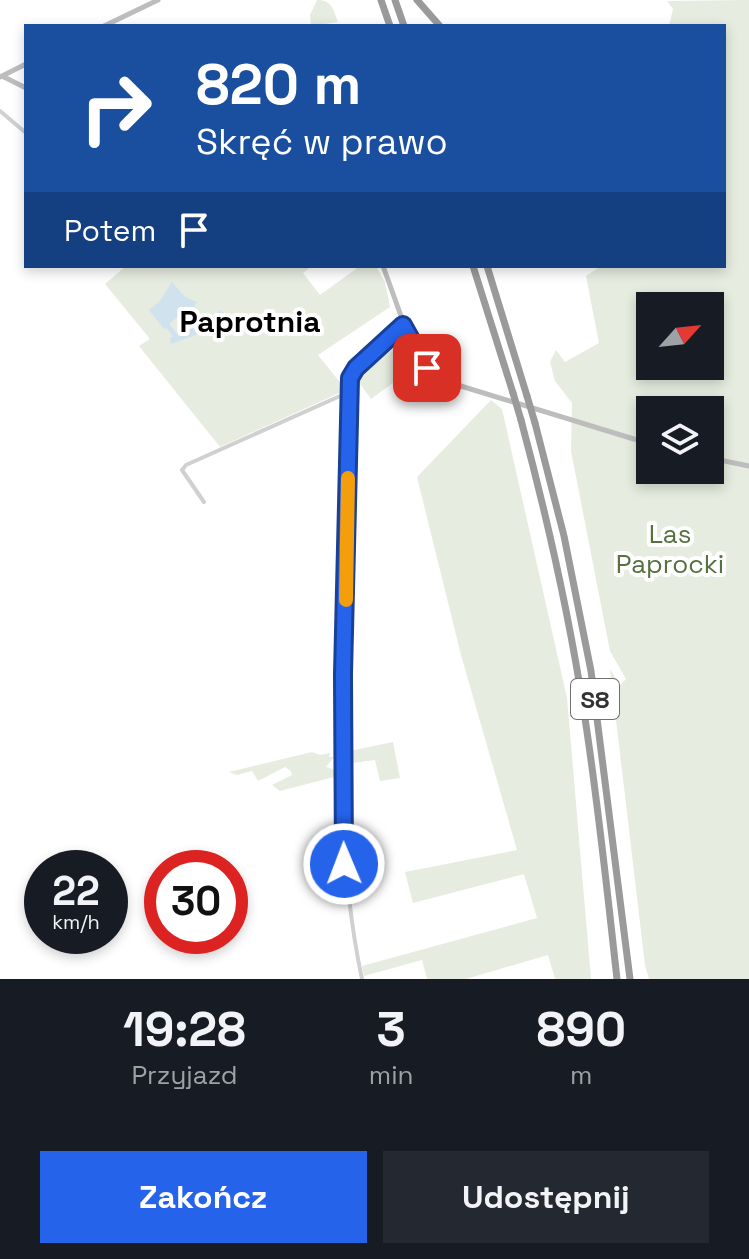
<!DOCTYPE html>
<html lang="pl">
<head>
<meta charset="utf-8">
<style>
	:root { --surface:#171b24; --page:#242831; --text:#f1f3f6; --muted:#9ea1a6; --accent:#2563eb }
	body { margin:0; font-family:"Space Grotesk",sans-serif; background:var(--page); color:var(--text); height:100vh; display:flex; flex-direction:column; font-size:30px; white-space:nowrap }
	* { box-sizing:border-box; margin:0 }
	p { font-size:26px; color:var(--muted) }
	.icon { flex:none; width:44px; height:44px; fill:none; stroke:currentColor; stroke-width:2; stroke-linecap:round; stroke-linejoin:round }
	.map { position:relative; height:979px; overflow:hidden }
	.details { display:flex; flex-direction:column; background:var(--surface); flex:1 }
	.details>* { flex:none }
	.top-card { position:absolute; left:24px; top:24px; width:702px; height:244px; border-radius:0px; box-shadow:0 4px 12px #0003; background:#1a4fa0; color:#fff; overflow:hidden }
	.needle { width:52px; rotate:63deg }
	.buttons { position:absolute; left:636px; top:292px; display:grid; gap:16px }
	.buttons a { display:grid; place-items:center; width:88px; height:88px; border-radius:0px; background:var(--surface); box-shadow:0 4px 12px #0003; font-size:40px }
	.speed { position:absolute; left:24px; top:850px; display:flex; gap:16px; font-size:40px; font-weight:700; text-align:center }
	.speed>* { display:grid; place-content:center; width:104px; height:104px; border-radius:50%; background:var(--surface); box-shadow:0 4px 12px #0003; line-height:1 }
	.speed small { font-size:20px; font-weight:400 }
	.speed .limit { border:12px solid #d22; background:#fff; color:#111 }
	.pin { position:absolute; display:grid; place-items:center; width:68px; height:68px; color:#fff; margin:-34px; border-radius:16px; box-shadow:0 4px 12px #0006 }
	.me { position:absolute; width:88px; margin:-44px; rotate:359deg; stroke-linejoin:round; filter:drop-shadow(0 0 6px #0008) }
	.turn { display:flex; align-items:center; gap:28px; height:168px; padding:0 40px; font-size:36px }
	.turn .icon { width:104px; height:104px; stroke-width:2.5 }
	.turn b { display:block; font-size:56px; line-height:68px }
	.then { display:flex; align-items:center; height:76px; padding:0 40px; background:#0003; gap:16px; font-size:30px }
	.eta { display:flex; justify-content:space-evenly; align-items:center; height:136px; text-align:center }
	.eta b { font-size:48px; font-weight:700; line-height:56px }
	.cta { display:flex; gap:16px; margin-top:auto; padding:16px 40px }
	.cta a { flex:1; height:92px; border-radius:0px; background:var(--accent); color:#fff; font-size:32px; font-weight:700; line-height:92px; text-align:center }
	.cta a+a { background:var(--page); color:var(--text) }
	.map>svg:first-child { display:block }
	.green { fill:#e6ecdf; fill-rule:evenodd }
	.water { fill:#cfe2ee }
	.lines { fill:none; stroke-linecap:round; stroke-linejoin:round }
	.canal { stroke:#cfe2ee; stroke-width:5 }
	.street { stroke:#d0d0d0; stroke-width:4 }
	.secondary { stroke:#bdbdbd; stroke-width:5 }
	.highway { stroke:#9a9a9a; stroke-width:7 }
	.highway-bridge { stroke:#9a9a9a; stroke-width:7 }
	.route-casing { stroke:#184099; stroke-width:20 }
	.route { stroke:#2563eb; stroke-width:14 }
	.slow { stroke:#f59e0b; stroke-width:14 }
	.labels { text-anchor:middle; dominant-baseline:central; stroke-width:8; stroke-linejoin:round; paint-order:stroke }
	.shield { fill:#fff; stroke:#707070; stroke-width:2 }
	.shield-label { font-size:24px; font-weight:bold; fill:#333 }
	.park-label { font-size:26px; fill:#56703f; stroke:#fff }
	.quarter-label { font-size:30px; font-weight:bold; fill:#000; stroke:#fff }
</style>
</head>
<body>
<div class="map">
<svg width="749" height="979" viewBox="0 0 749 979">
	<rect width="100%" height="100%" fill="#fff"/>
	<path class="green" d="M317,0C332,0 333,9 338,22L311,26L310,15Z
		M749,0V979H649L645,965L610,669L620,685L626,679L610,651L571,451L572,403L555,381L550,362L556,350L565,362L599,343L586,276L601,266H724V26H669L673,9L667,1ZM650,306H710V366H650ZM650,410H710V470H650Z
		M126,266H312L303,273L320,295L360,266H376L385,282L390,307L318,355L346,390L220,447L139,346L150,339L105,284Z
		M396,347L412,369L371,399L355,377Z
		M491,400L502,409L567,698L591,979H555L548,955L466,979H427L422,960L364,976L362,966L537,918L524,874L413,903L405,872L517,850L461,655L417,477Z
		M393,742L400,778L380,781L375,760L345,764V752Z
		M312,752L320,755L330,753L329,757H334L326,767L336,770L334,777L280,791L272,785L292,775L291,771L285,767L258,781L252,771L237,775L229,772Z"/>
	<path class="water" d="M172,282L185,297L197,302L190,314L176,318L164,329L149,310L160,301Z
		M221,311L227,315L228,323L171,344L170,338L175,335Z"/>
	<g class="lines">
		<path class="canal" d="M167,325L175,335"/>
		<path class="street" d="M0,111L26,133
			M204,502L182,470L186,465L349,392
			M362,979C334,848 342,712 346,579C348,512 346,445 350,378L356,368L403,325"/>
		<path class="secondary" d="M104,26L158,0
			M2,76L26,88
			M0,77L26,64
			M383,266L410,341L438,379L650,444
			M710,458L749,466"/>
		<path class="highway" d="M381,0L390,26
			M395,0L404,26
			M417,0L439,25
			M473,266L513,393
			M487,266L527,396
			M521,420C547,517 569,614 584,712C598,801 607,890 617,979
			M535,423L564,536L591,671L630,979"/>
		<path class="highway-bridge" d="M513,393L521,420
			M527,396L535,423"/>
	</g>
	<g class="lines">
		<g class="route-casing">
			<path id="route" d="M344,864L343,674L350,378L356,368L403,325L427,368"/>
		</g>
		<use href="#route" class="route"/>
		<path class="slow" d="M346,600L348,478"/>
	</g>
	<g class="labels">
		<rect class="shield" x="571" y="679" width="48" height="40" rx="6"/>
		<g class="shield-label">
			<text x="595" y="699">S8</text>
		</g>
		<g class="park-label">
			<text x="670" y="534">Las<tspan x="670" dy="30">Paprocki</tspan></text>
		</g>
		<g class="quarter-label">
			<text x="250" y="321">Paprotnia</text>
		</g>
	</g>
</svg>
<div class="buttons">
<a><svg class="needle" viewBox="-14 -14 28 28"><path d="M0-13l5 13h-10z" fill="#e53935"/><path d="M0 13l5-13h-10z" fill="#9ea1a6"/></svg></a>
<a><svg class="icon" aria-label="layers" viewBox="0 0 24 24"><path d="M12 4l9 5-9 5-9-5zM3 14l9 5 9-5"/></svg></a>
</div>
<div class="speed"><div>22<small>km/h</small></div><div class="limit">30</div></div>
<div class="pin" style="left:427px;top:368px;background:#d93025"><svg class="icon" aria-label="arrive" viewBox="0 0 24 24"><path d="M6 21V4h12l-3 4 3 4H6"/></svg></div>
<svg class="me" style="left:344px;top:864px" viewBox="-20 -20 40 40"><circle r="17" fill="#2563eb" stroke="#fff" stroke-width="3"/><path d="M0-11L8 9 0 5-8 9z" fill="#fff"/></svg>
<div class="top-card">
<div class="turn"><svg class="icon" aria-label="right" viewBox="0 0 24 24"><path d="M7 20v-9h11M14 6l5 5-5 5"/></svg><div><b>820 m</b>Skręć w prawo</div></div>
<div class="then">Potem<svg class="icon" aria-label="arrive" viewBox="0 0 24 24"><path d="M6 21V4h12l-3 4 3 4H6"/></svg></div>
</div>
</div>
<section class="details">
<div class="eta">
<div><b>19:28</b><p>Przyjazd</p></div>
<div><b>3</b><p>min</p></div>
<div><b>890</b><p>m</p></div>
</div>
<div class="cta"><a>Zakończ</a><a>Udostępnij</a></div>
</section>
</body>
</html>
